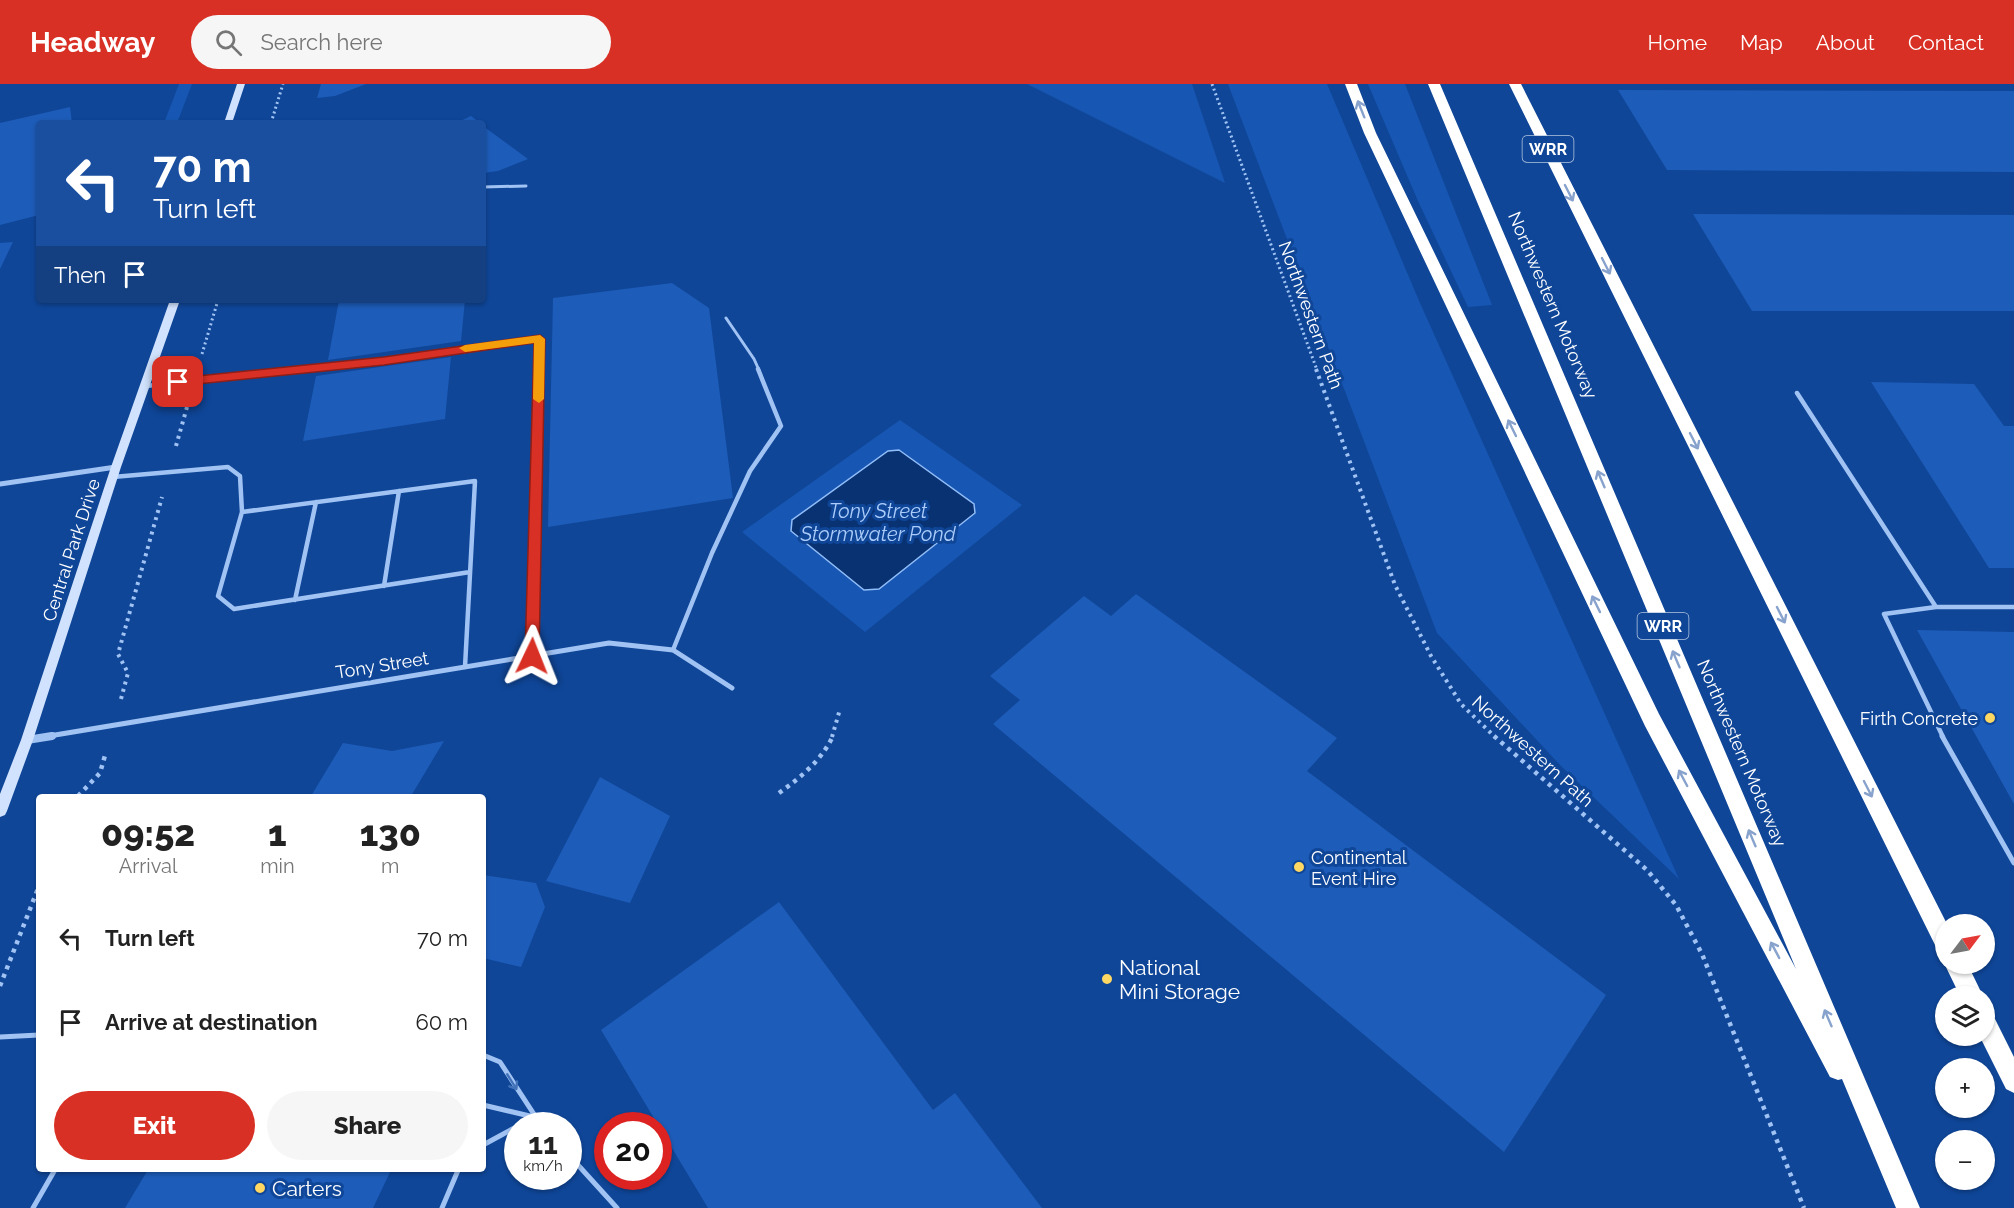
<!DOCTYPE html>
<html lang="en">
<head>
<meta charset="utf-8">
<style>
	:root { --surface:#fff; --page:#f6f6f6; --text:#222; --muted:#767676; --accent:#d93025 }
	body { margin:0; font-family:Raleway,sans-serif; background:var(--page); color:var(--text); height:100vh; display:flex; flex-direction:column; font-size:22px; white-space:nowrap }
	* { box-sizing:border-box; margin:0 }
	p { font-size:20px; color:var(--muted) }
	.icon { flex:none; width:33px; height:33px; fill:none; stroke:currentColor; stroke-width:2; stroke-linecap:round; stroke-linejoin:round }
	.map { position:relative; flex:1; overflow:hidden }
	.drawer { position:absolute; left:36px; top:710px; width:450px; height:378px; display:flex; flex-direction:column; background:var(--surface); border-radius:6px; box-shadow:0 2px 4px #0004 }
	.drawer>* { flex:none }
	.top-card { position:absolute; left:36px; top:36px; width:450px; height:183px; border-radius:6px; box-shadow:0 2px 4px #0004; background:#1a4fa0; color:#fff; overflow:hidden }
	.needle { width:39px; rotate:58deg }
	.fabs { position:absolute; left:1935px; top:830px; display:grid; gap:12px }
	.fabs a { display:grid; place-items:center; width:60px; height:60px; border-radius:50%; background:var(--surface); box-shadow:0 2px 4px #0004; font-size:30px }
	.speed { position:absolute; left:504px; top:1028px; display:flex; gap:12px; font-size:30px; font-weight:700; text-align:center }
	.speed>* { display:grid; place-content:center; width:78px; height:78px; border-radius:50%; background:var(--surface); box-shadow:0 2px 4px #0004; line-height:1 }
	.speed small { font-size:15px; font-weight:400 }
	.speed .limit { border:9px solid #d22; background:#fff; color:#111 }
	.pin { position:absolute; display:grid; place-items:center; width:51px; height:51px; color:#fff; margin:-26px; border-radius:12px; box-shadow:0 3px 9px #0006 }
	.me { position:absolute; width:66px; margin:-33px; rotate:2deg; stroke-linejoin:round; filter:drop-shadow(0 0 4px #0008) }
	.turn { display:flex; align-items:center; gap:21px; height:126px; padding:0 18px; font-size:27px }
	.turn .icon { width:78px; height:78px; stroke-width:2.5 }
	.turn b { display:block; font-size:42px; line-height:51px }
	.then { display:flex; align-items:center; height:57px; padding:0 18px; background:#0003; gap:12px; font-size:22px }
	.eta { display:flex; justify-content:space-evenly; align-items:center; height:102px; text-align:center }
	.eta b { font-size:36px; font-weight:800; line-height:42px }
	.button { display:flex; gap:12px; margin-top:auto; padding:12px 18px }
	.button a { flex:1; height:69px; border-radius:36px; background:var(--accent); color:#fff; font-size:24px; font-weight:800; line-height:69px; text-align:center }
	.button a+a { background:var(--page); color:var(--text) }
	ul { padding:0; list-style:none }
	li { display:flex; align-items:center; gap:18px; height:84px; padding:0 18px }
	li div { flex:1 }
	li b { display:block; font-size:22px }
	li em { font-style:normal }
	header { display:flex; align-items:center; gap:36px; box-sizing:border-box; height:84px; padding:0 30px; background:var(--accent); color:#fff }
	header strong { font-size:28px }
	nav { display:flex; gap:33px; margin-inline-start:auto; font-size:21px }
	.search { width:420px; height:54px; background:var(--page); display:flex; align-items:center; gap:15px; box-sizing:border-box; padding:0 21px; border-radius:33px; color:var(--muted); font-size:22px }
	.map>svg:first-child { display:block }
	.green { fill:#1757b3 }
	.water { fill:#093273; stroke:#91bdf8; stroke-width:1.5 }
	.building { fill:#1d5cb8 }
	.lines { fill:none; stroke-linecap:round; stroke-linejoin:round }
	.path-far2 { stroke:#a0c3f4; stroke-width:3; stroke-dasharray:2 3; stroke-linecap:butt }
	.path-far1 { stroke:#a0c3f4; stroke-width:4; stroke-dasharray:3 4.5; stroke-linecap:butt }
	.path { stroke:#a0c3f4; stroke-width:4.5; stroke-dasharray:4 5; stroke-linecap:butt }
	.service-far2 { stroke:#a0c3f4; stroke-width:3 }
	.service-far1 { stroke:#a0c3f4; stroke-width:4.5 }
	.service { stroke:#a0c3f4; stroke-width:5 }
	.minor-far1 { stroke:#a0c3f4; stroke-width:5 }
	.minor { stroke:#a0c3f4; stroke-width:8 }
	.secondary { fill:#d0e2fd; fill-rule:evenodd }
	.motorway { fill:#fff; fill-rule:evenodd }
	.oneway { stroke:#87a2cc }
	.oneway2 { stroke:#4272b8 }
	.route { fill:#d93025; stroke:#8d1f18; stroke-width:1.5 }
	.slow { fill:#f59e0b }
	.poi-dot { fill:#ffd863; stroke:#0f4698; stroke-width:2 }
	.labels { text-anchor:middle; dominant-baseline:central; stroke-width:6; stroke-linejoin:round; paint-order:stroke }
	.shield { fill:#0f4698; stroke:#b7c8e0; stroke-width:1.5 }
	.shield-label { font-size:16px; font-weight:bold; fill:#fff }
	.street-label { font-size:18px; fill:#fff; stroke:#0f4698 }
	.poi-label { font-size:18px; fill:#fff; stroke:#0f4698; text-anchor:end }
	.water-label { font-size:20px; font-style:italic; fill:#accdfb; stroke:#0f4698 }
	.near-poi-label { font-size:21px; fill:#fff; stroke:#0f4698; text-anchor:start }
</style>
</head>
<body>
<header>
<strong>Headway</strong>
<div class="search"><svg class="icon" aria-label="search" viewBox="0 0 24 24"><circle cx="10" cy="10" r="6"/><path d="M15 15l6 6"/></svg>Search here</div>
<nav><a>Home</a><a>Map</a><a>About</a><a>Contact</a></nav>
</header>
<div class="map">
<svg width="2014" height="1124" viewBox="0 0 2014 1124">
	<rect width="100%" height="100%" fill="#0f4698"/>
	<path class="green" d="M179,0H192L177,39H164Z
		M1027,0H1192L1225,99Z
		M1228,0H1327L1420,219L1679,795L1561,682L1437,549Z
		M1368,0H1405L1492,221L1468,223L1418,117Z
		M900,336L1022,421L865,548L742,448Z"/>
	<path class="water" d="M899,366L974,420L975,429L879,505L864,506L791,447L792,436L888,367Z"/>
	<path class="building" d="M321,0H366L335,12L317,14Z
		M1618,6L2014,7V88L1667,86Z
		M70,23L72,39H39V131L0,141V39Z
		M471,32L480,39H456Z
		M483,42L528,75L498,87L483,89Z
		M1693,130L2014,131V227H1752Z
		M13,158L0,185V159Z
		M672,199L709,224L733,414L548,443L553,214Z
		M339,216H465L461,257L328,276Z
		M451,273L445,335L303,357L316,292Z
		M1871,298L1974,300L2004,342H2014V484H1989Z
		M1136,510L1337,654L1307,687L1606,911L1504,1068L993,640L1020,616L990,592L1084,512L1111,532Z
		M1917,546L2014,548V720Z
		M444,657L411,712H311L343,659L392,667Z
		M600,693L670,732L630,819L546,797Z
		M483,791L536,799L545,823L521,883L483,874Z
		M779,818L933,1026L955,1009L1042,1124H708L601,946Z
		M149,1084H392L373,1124H125Z"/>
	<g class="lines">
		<path class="path-far2" d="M1212,0L1317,286
			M271,39L283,0
			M202,270L218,216"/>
		<path class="path-far1" d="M1316,285L1395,501L1431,572L1461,620L1495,653
			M176,362L187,323
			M121,615L128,589L118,570L162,413
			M832,653L840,625"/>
		<path class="path" d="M1494,652L1647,786L1676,821L1702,870L1804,1124
			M779,709C801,693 821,677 833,652
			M78,712L100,689L106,668
			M0,902L39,802"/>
		<path class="service-far2" d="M483,103L526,102
			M726,234L754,275L759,286
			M294,286L384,277L540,255L539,286"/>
		<path class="service-far1" d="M146,302L309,285
			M1797,309L1936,523
			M113,393L228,383L240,392L242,428
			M384,502L399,407
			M295,516L316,418
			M673,566L712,469L750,387L781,342L758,285
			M532,572L539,285
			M465,583L475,397L242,428L218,512L234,525L470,488
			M1943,653L1884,530L1936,523H2014"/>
		<path class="service" d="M1942,652L2014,779
			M0,953L39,951
			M483,971L500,978L541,1041
			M483,1021L534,1033
			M520,1041L534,1033
			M483,1061L518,1042
			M568,1070L617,1124
			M33,1124L56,1084
			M442,1124L459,1084"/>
		<path class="minor-far1" d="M0,400L116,383
			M43,653L609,559L673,566L732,604"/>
		<path class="minor" d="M27,656L52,652"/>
		<path class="secondary" d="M237,0H245L232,39H224Z
			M170,216H180L121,383L33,656L7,727L5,731L0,733V710L21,656L111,383Z"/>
		<path class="motorway" d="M1345,0H1357L1376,49L1659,630L1796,885L1428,0H1440L1920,1124H1896L1842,995L1838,996L1830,993L1645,642L1364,49Z
			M1509,0H1521L1947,840L1946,870L1938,867Z
			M1946,876V879H1967L1983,912H1960L1944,879Z
			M1984,926L1992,929L2014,973V1009L2006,1005L1979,951H1984Z"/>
	</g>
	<defs><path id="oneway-shaft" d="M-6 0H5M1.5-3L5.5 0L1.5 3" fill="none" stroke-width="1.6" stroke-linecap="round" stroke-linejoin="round" transform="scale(1.5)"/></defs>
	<g class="oneway">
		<use href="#oneway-shaft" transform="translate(1361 25) rotate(-112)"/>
		<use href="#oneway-shaft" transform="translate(1569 109) rotate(63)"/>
		<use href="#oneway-shaft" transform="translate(1606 182) rotate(63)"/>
		<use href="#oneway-shaft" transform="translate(1512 344) rotate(-116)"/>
		<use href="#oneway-shaft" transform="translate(1694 357) rotate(63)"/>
		<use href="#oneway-shaft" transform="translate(1601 395) rotate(-113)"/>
		<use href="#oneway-shaft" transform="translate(1596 520) rotate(-116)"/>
		<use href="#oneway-shaft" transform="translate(1781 531) rotate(63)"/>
		<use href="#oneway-shaft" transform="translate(1676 575) rotate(-113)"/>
		<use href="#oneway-shaft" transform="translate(1683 694) rotate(-118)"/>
		<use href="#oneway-shaft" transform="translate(1868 705) rotate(63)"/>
		<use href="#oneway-shaft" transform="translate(1752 754) rotate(-113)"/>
		<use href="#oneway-shaft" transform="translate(1775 866) rotate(-118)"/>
		<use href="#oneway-shaft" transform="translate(1828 934) rotate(-113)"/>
	</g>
	<use class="oneway2" href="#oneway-shaft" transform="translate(512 998) rotate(58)"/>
	<path class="route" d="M540,251L545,255L539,572L537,576H527L525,572L534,259L384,281L178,302L173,298L178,294L384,273Z"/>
	<path class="slow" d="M540,251L545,255L544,315L539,319L533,315L534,259L465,268L459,264L465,261Z"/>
	<g class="poi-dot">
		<circle cx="1990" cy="634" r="6"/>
		<circle cx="1299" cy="783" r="6"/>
		<circle cx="1107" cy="895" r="6"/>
		<circle cx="260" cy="1104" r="6"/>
	</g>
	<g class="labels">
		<g class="shield">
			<rect x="1522.5" y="52" width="51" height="26" rx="4.5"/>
			<rect x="1637.5" y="529" width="51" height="26" rx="4.5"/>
		</g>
		<g class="shield-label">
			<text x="1548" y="65">WRR</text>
			<text x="1663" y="542">WRR</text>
		</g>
		<g class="street-label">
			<text transform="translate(1553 221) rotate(67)">Northwestern Motorway</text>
			<text transform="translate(1311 231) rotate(70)">Northwestern Path</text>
			<text transform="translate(71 466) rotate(-72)">Central Park Drive</text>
			<text transform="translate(382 581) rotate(-9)">Tony Street</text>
			<text transform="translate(1533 667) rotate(42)">Northwestern Path</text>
			<text transform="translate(1742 669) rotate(67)">Northwestern Motorway</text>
		</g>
		<g class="poi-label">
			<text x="1978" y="634">Firth Concrete</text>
			<text x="1311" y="773" text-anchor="start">Continental<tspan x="1311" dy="21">Event Hire</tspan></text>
		</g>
		<g class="water-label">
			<text x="878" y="427">Tony Street<tspan x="878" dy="23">Stormwater Pond</tspan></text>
		</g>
		<g class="near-poi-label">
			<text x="1119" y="883">National<tspan x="1119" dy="24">Mini Storage</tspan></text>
			<text x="272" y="1104">Carters</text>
		</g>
	</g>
</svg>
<div class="fabs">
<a><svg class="needle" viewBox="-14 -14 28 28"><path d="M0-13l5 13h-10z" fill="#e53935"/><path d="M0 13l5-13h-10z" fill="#767676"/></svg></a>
<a><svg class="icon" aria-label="layers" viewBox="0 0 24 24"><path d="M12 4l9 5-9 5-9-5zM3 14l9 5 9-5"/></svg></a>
<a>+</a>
<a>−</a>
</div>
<div class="speed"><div>11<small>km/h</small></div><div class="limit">20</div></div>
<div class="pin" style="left:178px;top:298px;background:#d93025"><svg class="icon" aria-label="arrive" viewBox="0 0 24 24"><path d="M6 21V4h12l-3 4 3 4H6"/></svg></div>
<svg class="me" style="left:532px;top:572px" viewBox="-20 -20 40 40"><path d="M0-17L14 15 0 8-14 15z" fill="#d93025" stroke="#fff" stroke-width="4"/></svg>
<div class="top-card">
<div class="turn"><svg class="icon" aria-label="left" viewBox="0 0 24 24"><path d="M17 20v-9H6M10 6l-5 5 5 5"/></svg><div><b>70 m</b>Turn left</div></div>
<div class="then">Then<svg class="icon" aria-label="arrive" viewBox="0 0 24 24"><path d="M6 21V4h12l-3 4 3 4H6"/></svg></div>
</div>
<section class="drawer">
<div class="eta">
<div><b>09:52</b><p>Arrival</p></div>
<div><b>1</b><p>min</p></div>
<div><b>130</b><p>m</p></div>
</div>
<ul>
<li><svg class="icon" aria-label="left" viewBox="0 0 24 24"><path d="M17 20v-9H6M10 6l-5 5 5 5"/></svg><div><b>Turn left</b></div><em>70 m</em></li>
<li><svg class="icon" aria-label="arrive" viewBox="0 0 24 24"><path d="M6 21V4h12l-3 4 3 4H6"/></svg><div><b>Arrive at destination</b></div><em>60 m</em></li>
</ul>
<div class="button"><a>Exit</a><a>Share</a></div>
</section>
</div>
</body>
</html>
